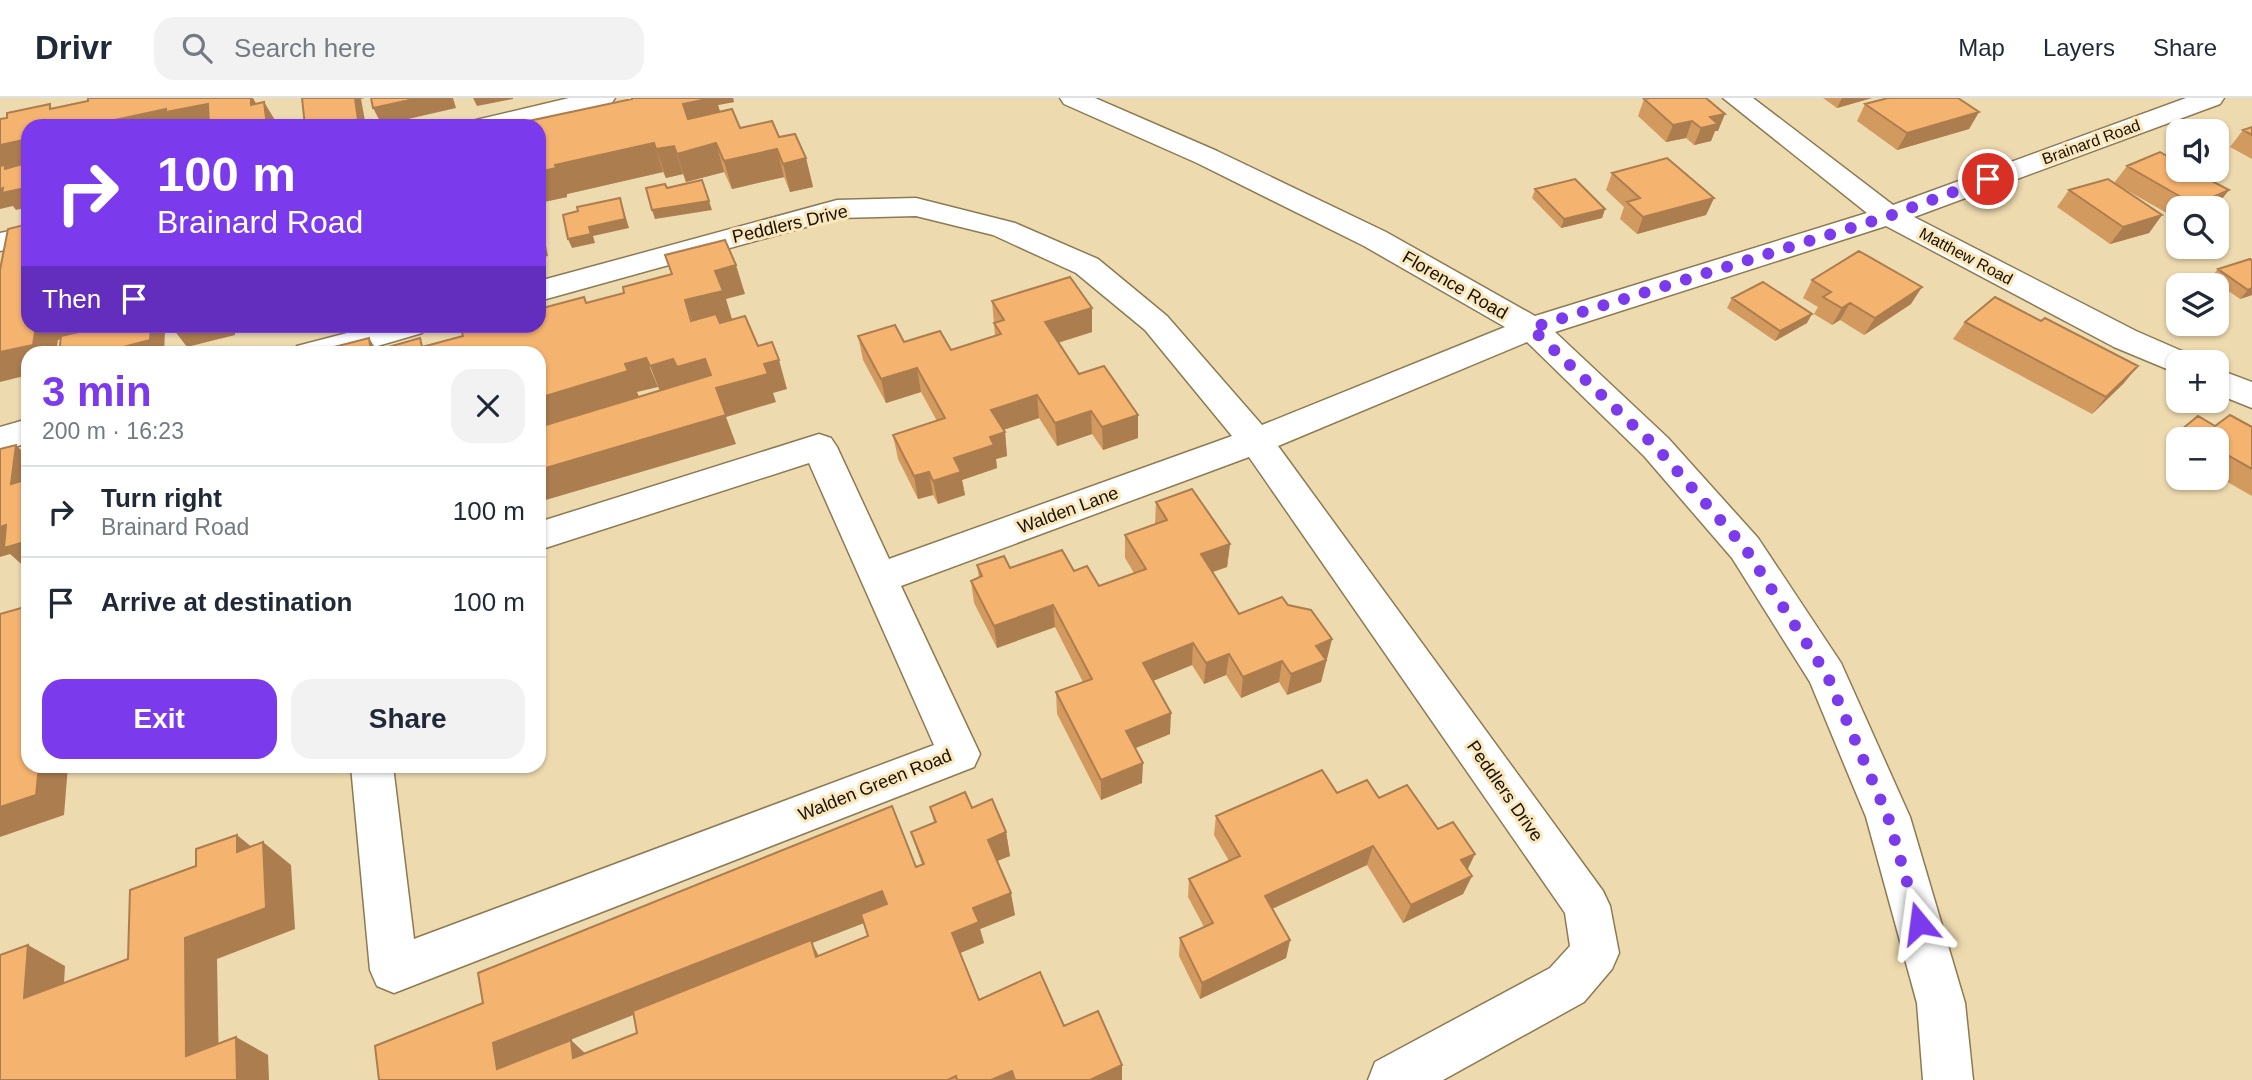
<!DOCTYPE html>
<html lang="en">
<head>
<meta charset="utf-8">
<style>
	:root { --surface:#fff; --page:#f2f2f3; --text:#1f2937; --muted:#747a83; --line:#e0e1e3; --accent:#7c3aed }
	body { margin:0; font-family:Helvetica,sans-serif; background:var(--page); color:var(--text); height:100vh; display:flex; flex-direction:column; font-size:26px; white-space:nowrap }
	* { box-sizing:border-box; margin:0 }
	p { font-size:23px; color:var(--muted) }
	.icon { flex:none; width:38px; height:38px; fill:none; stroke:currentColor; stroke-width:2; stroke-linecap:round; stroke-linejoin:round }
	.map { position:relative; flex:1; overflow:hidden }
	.details { position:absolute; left:21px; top:248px; width:525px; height:427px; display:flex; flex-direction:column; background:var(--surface); border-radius:21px; box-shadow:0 2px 5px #0004 }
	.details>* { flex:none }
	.banner { position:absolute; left:21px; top:21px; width:525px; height:214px; border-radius:21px; box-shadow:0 2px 5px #0004; background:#7c3aed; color:#fff; overflow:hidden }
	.buttons { position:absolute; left:2166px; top:21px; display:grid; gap:14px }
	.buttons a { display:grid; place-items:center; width:63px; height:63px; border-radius:14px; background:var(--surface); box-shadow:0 2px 5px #0004; font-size:35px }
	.pin { position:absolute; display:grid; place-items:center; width:60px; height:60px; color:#fff; margin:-30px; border:4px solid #fff; border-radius:50%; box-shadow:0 2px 7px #0007 }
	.me { position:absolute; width:77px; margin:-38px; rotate:344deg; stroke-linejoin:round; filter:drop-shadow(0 0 5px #0008) }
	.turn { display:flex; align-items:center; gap:24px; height:147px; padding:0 21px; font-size:32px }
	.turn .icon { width:91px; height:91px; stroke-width:2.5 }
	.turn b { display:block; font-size:49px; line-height:60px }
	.then { display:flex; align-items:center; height:66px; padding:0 21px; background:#0003; gap:14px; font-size:26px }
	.round { display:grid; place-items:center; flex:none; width:74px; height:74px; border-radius:21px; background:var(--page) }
	.overview { display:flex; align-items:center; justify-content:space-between; height:119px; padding:0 21px }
	h1 { font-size:42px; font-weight:700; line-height:52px; color:var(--accent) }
	.button { display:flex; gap:14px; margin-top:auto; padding:14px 21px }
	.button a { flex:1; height:80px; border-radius:21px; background:var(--accent); color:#fff; font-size:28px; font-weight:700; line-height:80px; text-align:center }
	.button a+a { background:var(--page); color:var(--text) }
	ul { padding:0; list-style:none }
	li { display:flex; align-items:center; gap:21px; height:91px; padding:0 21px; border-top:2px solid var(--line) }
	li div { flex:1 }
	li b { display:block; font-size:26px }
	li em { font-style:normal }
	header { display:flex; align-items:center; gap:42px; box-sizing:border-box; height:98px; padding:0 35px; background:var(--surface); border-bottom:2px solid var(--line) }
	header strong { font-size:33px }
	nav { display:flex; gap:38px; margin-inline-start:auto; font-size:24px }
	.search { width:490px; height:63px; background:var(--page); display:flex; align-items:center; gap:18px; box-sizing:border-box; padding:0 24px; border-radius:21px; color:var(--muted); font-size:26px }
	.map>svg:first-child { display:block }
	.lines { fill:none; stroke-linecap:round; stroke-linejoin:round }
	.street-casing { stroke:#8d7a53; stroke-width:3 }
	.street { fill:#fff; fill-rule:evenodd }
	.wall { fill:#d39a60; fill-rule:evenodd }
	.shaded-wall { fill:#ac7d4e }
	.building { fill:#f5b370; stroke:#ac7d4e; stroke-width:2; fill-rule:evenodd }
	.route { stroke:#7c3aed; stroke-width:12; stroke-dasharray:0 21.6 }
	.labels { text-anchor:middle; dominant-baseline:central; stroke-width:6; stroke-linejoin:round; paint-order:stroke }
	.far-street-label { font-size:16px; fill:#181103; stroke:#fbe7bc }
	.street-label { font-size:18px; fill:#181103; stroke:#fbe7bc }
</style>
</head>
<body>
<header>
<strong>Drivr</strong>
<div class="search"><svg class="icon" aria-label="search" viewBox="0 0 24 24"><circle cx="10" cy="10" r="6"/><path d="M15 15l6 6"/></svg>Search here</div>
<nav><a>Map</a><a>Layers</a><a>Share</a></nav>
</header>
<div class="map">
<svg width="2252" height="982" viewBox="0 0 2252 982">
	<rect width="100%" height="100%" fill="#eedaaf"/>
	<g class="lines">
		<g class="street-casing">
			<path id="street" d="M569,0H615L611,6L520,28H472L476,22Z
				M1060,0H1095L1217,53L1386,134L1535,218L1867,115L1723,0H1753L1893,107L2186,0H2224L2220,6L1914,119L2136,233L2191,257L2195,264H2179V276L2114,249L1886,128L1555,234L1668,340L1758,440L1841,565L1910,719L1965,905L1973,982H1923L1917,905L1866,719L1810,584L1732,460L1644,358L1527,244L1278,348L1603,793L1610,808L1619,855L1612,871L1584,904L1443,982H1368L1375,964L1550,870L1570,848L1565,815L1249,359L901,488L980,656L974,669L394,895L377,888L370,872L351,668H393L414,841L934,647L809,365L539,452V424L819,336L831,340L837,349L889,461L1232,338L1145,232L1076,175L993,137L916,118L838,120L539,203V183L837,102L916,100L1015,125L1098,161L1167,218L1262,327L1505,229L1364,148L1197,65L1064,6Z
				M28,129V147L0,153V135Z
				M374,228H427L422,235L350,256H293L297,248Z
				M2217,271L2252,284V310L2217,296Z
				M28,321V345L0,353V329Z"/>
		</g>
		<use href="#street" class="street"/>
	</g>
	<path class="wall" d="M632,0H733L734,4L718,7L720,14L740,30L779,39L806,60L813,89L790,94L784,79L732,91L724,74L686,84L683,76L666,80L663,74L567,96V99L539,105L632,1Z
		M1823,0H1872L1837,10Z
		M1644,1L1718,33H1715L1711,43L1694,47L1686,40L1666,44L1638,18Z
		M1865,6L1979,14L1969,31L1897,52L1857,23Z
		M2252,29V61L2230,49L2243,32Z
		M2127,68L2229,92L2213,110H2179V122L2114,85Z
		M1612,75L1714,100L1706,117L1637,136L1620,121L1624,109L1606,92Z
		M1535,91L1605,111L1602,120L1561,130L1532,100Z
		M2069,92L2162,117L2149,135L2110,146L2057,109Z
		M2252,163V197L2240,201L2210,180L2218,171Z
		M1812,182L1911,206L1864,237L1840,222L1832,227L1814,216L1818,209L1803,200Z
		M1732,200L1807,225L1775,243L1727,210Z
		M992,203L1092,234L1058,245L1079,276L1138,340L1103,352L1092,336L1057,348L1039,320L1003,332L1005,334L1007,358L996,361L997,370L962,382L965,397L938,406L933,397L918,401L898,361L893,337L937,323L921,294L886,305L863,262L858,238L904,244L951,252L995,238Z
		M2041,223L2124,285L2092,316L1953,241L1965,224Z
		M2215,328L2252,329V398L2217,378V341H2179V355L2166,348L2182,331Z
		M1156,404L1230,446L1227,469L1213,474L1239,516L1288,507L1332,541L1321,584L1287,597L1279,584L1241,600L1226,577L1204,586L1192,567L1153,583L1170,636L1135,650L1142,685L1101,702L1057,616L1056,594L1083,584L1055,529L997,550L974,505L971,483L979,480L977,467L1010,470L1074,473L1099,488L1134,475L1125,460V437L1155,427Z
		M1337,695L1379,700L1438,731L1472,778L1463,796L1403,825L1367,767L1272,811L1290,842L1286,860L1200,901L1179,858L1180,840L1204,829L1188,799L1189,781L1229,763L1214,737L1216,718Z
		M930,709L972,710L1006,734L1010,758L997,763L1015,817L980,831L984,845L960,855L979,902L1064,928L1122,967V982H379L922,767L911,734L934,724ZM864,825L868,838L819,858L812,845ZM633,916L637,935L585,956L516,963Z"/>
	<path class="shaded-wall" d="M242,0H253L264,20Z
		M355,0H365L361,1L366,28H331Z
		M419,0H453L456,10L382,27L373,10Z
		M473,0H513V1L477,8Z
		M712,0H733L734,4L718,7L724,27L691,35L683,6Z
		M1842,0H1872L1837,10Z
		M264,4L278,27V28H267Z
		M208,6L222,28H87L166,11Z
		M1979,14L1969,31L1897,52L1907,35Z
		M1725,16L1718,33H1715L1711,43L1694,47L1701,30L1710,19Z
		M1692,23L1686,40L1666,44L1673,27Z
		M28,41V109L16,112L13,108L0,111V47Z
		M654,45L663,74L567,96V99L539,105V74L555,67Z
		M716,45L724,74L686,84L677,56Z
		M674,48L683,76L666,80L656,51Z
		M777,51L784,79L732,91L724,63Z
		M806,60L813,89L790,94L783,66Z
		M2229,92L2215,110H2193L2195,107Z
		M620,100L629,130L593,138L595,145L572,150L568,141L589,129Z
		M1714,100L1706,117L1637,136L1643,119Z
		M709,103L712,112L655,121L652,112Z
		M1605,111L1602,120L1561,130L1564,121Z
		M2162,117L2149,135L2110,146L2123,129Z
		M540,124L543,133L548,158L539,160Z
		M736,167L745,196L726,201L732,221L695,231L685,202L715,173Z
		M1922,189L1911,206L1864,237L1875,220Z
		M2252,190V197L2240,201L2248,192Z
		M1850,205L1840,222L1832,227L1842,210Z
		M1092,210V234L1047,248L1045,224Z
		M1812,216L1807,225L1775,243L1780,233Z
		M36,228H101V232L58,242L56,256H28V277L0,284V254Z
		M151,228H160L165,233L164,256H97Z
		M171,228H235V237L187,249Z
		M369,240L379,256L371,254Z
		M646,260L658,289L637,294L640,301L539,333V300L625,266Z
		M673,261H705L715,290L661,296L650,268Z
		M779,262L787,291L773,295L776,304L726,319L736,346L539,404V372L716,290L764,266Z
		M2138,268L2124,285L2092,316L2106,299Z
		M917,270L921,294L886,305L881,281Z
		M1037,297L1039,320L994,335L991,312Z
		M1091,313L1092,336L1057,348L1055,325Z
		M1138,317V340L1103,352L1102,329Z
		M1005,334L1007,358L996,361L997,370L962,382L965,397L938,406L933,383L954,360L990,339Z
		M16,347L28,359V402L11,386Z
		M929,374L933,397L918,401L914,378Z
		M6,427L28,443V472L10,456L0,459V429Z
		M1230,446L1227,469L1200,478L1201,456Z
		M1053,507L1055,529L997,550L994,528Z
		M1332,541L1321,584L1287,597L1291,576L1316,548Z
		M1193,545L1192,567L1143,587V565Z
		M1229,556L1226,577L1204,586L1206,565Z
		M1282,563L1279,584L1241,600L1243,579Z
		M1171,615L1170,636L1126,654V633Z
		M1143,665L1142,685L1101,702V682Z
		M39,668H68L64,717L0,739V709Z
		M1006,734L1010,758L992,765L988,742Z
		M237,737L264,759L263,744L291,767L295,831L217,861L219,976L186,958L185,840L237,754Z
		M1373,748L1367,767L1261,816L1265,798Z
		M1475,756L1466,775L1461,762Z
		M1472,778L1463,796L1403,825L1411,807Z
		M882,793L890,815L812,845L821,863L816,859L812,846L497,971L493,945Z
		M1011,795L1015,817L980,831L984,845L958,856L952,835L973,810Z
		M1290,842L1286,860L1200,901L1202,885Z
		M28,847L65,868L62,920L24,900Z
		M236,939L268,957L269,982H237Z
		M571,942L590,960H573Z
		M1122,967V982H1090Z
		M1012,973L1014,982H991Z"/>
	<path class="building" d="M88,0H251V7L264,4L267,28H209L208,6L166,14V11L87,28H28V41L0,47V21L7,20V15L50,6V11L88,3Z
		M302,0H355L358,22L331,28H305Z
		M371,0H419L373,10Z
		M632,0H712L683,6L688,21L732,11L740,30L772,23L779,39L795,36L806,60L783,66L777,51L724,63L716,45L677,56L674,48L656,51L654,45L555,67L556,70L539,74V28H505L632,1Z
		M1650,0H1706L1725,16L1710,19L1718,26L1701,30L1692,23L1673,27L1644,1Z
		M1888,0H1958L1979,14L1907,35L1865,6Z
		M2252,29V37L2243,32Z
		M2160,54L2179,65V72H2191L2229,92L2195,107L2127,68Z
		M1667,60L1714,100L1643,119L1627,104L1640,100L1612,75Z
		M26,65L25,90L2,95L3,90L0,91V68L5,67V71Z
		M1575,81L1605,111L1564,121L1535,91Z
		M2108,81L2162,117L2123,129L2069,92Z
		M702,82L709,103L652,112L646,90L665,86L667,90Z
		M620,100L625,121L589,129L591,136L568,141L563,117L578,113L577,109Z
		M539,124L544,149L539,150Z
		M28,126V228H36L33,247L0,254V172L8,131Z
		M725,142L736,167L715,173L723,193L685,202L691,223L716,216L720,225L745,218L758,248L772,244L779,262L764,266L768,276L716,290L726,317L539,372V329L711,277L705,261L677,269L673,261L650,268L646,260L625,266L628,273L539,300V256H307L369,240L371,254L420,240L422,249L463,238L461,231L475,228H539V211L584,199L586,205L624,195L623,189L672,176L665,157Z
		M1859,153L1922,189L1875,220L1850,205L1842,210L1823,199L1831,194L1812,182Z
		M2250,161L2252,163V190L2248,192L2218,171Z
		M1070,179L1092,210L1045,224L1079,276L1104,268L1138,317L1102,329L1091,313L1055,325L1037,297L991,312L1005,334L990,339L994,347L954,360L961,374L933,383L929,374L914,378L893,337L945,320L917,270L881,281L858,238L895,227L904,244L940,233L951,252L1001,236L994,225L1004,222L992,203Z
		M1763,184L1812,216L1780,233L1732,200Z
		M1995,199L2041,223L2045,220L2138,268L2106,299L1965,224Z
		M105,228H151L150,242L97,256H59L61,238Z
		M2230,317L2252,329V371L2217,351V341H2200L2182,331L2198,318L2215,328Z
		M16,347L11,386L28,381V443L4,450L6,427L0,429V351Z
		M1192,391L1230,446L1201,456L1239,516L1282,499L1288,507L1311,512L1332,541L1316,548L1326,562L1291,576L1282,563L1243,579L1229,556L1206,565L1193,545L1143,565L1171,615L1126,633L1143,665L1101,682L1056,594L1092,581L1053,507L994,528L971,483L982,478L977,467L1004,458L1010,470L1062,452L1074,473L1087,468L1099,488L1146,471L1125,437L1167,422L1156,404Z
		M28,508V668H39L36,697L0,709V516Z
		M1322,672L1337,695L1367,682L1379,700L1407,687L1438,731L1453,724L1475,756L1461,762L1472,778L1411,807L1373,748L1265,798L1290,842L1202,885L1180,840L1213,825L1189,781L1240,758L1216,718Z
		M965,694L972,710L992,701L1006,734L988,742L1011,795L973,810L979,824L952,835L979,902L1040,874L1064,928L1098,913L1122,967L1090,982H1015L1012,973L991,982H957L956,978L948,982H379L375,948L483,905L478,875L892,708L916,769L924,766L911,734L936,724L930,709ZM882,793L887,806L861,816L868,838L816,859L811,842L633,913L637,935L573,960L571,942L497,971L493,945Z
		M237,737V754L263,744L266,810L185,840L186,958L236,939L237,982H0V857L28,847L24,900L128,861L130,792L196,768V751Z"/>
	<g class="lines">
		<path class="route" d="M1919,825L1888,719L1827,577L1745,450L1656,349L1531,230L1889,118L1988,81"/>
	</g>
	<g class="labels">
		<g class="far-street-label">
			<text transform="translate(2091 44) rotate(-20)">Brainard Road</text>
			<text transform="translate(1966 158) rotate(28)">Matthew Road</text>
		</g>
		<g class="street-label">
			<text transform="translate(790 126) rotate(-13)">Peddlers Drive</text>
			<text transform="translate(1455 187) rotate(30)">Florence Road</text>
			<text transform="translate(1068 412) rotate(-20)">Walden Lane</text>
			<text transform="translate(875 687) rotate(-22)">Walden Green Road</text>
			<text transform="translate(1505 693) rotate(55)">Peddlers Drive</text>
		</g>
	</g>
</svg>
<div class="buttons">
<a><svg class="icon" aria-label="sound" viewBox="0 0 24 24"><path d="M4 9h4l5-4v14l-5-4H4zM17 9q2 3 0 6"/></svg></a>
<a><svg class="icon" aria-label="search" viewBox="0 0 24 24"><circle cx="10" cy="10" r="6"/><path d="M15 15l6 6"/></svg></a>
<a><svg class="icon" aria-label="layers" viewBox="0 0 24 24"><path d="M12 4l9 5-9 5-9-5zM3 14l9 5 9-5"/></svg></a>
<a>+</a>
<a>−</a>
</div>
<div class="pin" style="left:1988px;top:81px;background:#d93025"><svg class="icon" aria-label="arrive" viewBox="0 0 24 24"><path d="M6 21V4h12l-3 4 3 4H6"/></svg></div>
<svg class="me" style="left:1919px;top:825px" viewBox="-20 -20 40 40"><path d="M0-17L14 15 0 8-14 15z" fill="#7c3aed" stroke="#fff" stroke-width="4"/></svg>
<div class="banner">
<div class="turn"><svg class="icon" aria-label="right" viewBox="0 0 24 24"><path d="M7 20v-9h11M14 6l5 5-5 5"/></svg><div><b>100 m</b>Brainard Road</div></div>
<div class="then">Then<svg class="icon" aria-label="arrive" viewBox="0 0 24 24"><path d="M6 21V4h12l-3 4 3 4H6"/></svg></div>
</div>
<section class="details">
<div class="overview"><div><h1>3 min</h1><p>200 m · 16:23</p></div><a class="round"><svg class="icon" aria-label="close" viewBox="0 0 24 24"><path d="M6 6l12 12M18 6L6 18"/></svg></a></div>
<ul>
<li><svg class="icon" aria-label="right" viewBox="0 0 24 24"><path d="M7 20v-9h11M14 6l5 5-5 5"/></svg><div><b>Turn right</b><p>Brainard Road</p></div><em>100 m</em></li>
<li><svg class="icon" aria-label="arrive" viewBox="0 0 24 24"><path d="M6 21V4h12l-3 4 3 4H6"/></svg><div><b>Arrive at destination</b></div><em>100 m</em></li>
</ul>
<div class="button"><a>Exit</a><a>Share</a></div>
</section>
</div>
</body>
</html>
